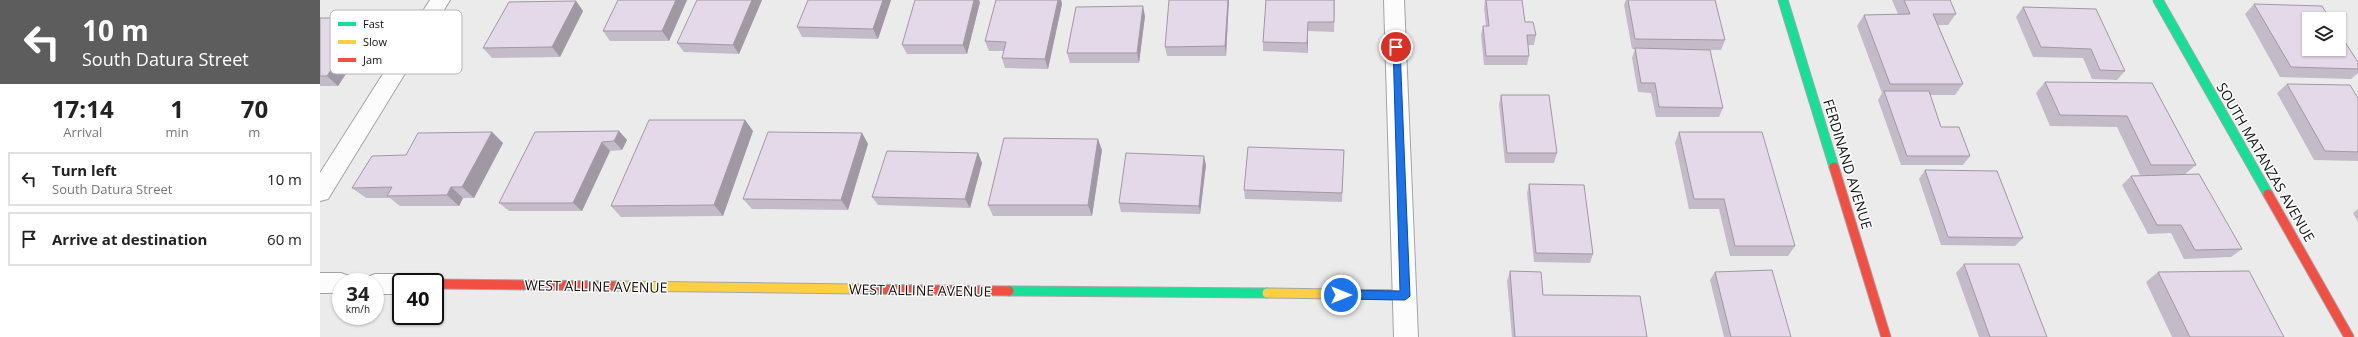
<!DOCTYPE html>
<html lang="en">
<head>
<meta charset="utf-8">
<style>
	:root { --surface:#fff; --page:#f6f6f6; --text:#222; --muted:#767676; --line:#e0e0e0 }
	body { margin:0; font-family:"Open Sans",sans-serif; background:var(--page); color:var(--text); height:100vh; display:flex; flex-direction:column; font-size:15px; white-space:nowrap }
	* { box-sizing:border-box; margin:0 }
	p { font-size:13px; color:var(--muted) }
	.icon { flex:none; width:22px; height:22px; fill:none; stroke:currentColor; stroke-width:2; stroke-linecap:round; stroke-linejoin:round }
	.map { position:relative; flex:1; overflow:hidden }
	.sheet { display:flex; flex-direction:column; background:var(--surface); width:320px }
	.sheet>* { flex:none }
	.guide { background:#5d5d5e; color:#fff; overflow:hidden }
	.buttons { position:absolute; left:1982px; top:12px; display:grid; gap:8px }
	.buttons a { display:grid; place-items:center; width:44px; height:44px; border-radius:0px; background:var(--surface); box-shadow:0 1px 3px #0004; font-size:20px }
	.speed { position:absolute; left:12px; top:273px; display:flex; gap:8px; font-size:20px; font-weight:700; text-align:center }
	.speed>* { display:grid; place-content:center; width:52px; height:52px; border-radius:50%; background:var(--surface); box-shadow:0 1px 3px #0004; line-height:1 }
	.speed small { font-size:10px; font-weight:400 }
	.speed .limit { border:2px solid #111; border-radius:6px; background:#fff; color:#111 }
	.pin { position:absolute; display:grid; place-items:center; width:34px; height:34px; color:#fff; margin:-17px; border:2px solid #fff; border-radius:50%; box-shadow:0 1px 4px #0007 }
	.me { position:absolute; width:44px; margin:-22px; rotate:90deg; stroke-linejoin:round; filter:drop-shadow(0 0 3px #0008) }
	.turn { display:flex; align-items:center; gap:14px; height:84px; padding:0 16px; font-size:18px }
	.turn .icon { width:52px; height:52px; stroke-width:2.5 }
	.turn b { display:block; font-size:28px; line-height:34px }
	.eta { display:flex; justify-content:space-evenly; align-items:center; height:68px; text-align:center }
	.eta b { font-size:24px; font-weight:700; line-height:28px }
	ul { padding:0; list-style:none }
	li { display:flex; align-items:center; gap:12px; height:54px; margin:0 8px 6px; padding:0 8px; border:2px solid var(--line); border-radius:0px }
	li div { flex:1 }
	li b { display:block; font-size:15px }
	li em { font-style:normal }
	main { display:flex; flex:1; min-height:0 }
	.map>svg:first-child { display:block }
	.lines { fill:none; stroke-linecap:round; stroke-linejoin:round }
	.street-casing { stroke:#a5a4a5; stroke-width:2 }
	.fast-casing { stroke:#a5a4a5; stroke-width:11 }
	.slow-casing { stroke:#a5a4a5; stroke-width:11 }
	.jam-casing { stroke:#a5a4a5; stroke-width:11 }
	.street { fill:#fcfcfc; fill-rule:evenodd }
	.fast { stroke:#16e098; stroke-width:9 }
	.slow { stroke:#ffcf43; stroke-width:9 }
	.jam { stroke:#f24e42; stroke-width:9 }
	.wall { fill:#c4bbc8 }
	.shaded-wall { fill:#a098a2 }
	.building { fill:#e4d9e8; stroke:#a098a2 }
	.route { fill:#1a73e8; stroke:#114b97 }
	.labels { text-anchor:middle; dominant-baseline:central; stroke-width:3; stroke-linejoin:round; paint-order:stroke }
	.street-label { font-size:14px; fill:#101011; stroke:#fff }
	.key { fill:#fff; stroke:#b7b7b8; stroke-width:1 }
	.key-label { font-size:11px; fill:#101011 }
</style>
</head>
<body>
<main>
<section class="sheet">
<div class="guide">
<div class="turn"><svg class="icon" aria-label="left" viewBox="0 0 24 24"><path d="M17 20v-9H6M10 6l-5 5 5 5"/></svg><div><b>10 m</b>South Datura Street</div></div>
</div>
<div class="eta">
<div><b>17:14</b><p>Arrival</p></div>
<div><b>1</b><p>min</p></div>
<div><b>70</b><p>m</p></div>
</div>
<ul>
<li><svg class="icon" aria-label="left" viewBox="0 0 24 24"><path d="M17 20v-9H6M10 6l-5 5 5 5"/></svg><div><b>Turn left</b><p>South Datura Street</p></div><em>10 m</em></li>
<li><svg class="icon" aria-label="arrive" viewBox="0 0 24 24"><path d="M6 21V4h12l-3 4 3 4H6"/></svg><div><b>Arrive at destination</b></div><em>60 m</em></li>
</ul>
</section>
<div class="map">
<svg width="2038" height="337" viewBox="0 0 2038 337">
	<rect width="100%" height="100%" fill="#ecebec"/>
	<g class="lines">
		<g class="street-casing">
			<path id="street" d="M110,0H130L8,199L0,201V173Z
				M1064,0H1084L1098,337H1074Z
				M0,273H21L29,276L32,282H21V293H0Z
				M55,274H81L89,277L92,282H81V294H55V282H44L47,277Z"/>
		</g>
		<g class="fast-casing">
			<path id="fast" d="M1463,0L1514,167
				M1838,0L1948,194
				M689,291L947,293"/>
		</g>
		<g class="slow-casing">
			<path id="slow" d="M296,286L537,289
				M947,293L1085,295"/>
		</g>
		<g class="jam-casing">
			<path id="jam" d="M1514,167L1566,337
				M1948,194L2029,337
				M115,284L296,286
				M537,289L689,291"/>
		</g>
		<use href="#street" class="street"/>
		<use href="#fast" class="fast"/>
		<use href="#slow" class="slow"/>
		<use href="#jam" class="jam"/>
	</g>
	<path class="wall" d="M298,0H367L349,41H290L283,31Z
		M442,0L419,54L364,52L357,43Z
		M571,0L558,39L482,37L477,27Z
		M676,0H741L742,4L728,69L685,68L682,58L684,51H669L665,41Z
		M909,0L906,56H847L845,47Z
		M946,0H1015L1014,32L988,31V53L943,51V42Z
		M1165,0H1202L1205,22L1216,35L1214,45H1208L1209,56L1207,65H1164L1161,35L1163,26H1166L1164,8Z
		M1306,0H1395L1405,40L1401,50H1390L1403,108L1399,117H1336L1331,93L1318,92L1312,58L1315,49H1312L1304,5Z
		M1572,0H1630L1636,14L1628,25H1618L1643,84L1635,95H1610L1621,127L1650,156L1643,165H1581L1558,100L1562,93L1537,26L1544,15L1578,14Z
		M256,1L263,11L240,57L172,58L163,48Z
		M660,2L647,54H587L582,45Z
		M1934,4L2038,62V73L2031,79L1960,77L1925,14Z
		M1703,7L1805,71L1797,80L1772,79L1763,58L1713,57L1696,17Z
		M825,16L819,63H750L747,53Z
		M0,18H46L56,28L18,86H0Z
		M1725,82L1832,83L1876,165L1864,175L1922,249L1911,257L1864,259L1851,233L1828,234L1802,185L1811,176L1850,175H1820L1797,127L1730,126L1716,93Z
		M1967,84L2038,98V161L1994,160L1957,93Z
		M1181,95L1237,153L1234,163H1185L1179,104Z
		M425,120L433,131L403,216L301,217L291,206Z
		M299,131L307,140L302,150L290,151L262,211H189L179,203Z
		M172,132L183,143L154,198H143L139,206H80L70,198H46L32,188L86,155Z
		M1359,132L1475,246L1468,256H1410L1399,209H1369L1355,143Z
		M542,133L548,144L528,210L432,209L423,199Z
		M782,150L772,216H673L668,205Z
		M1024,150L1022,202L925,199L924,190Z
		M658,153L662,163L650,208L558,205L552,197Z
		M886,165L880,214L801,212L799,203Z
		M1605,170L1703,238L1695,246L1621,245L1599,179Z
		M1209,184L1273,254L1270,263L1214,262L1207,193Z
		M2038,209V222L2033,213Z
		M1644,264L1727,337H1659L1636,273Z
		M1190,271L1223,295L1327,337H1192L1187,281Z
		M1395,272L1471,337H1404L1390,280Z
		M1838,272L1964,337H1852L1826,282Z"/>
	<path class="shaded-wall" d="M356,0H367L349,41L342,31Z
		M432,0H442L419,54L413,45Z
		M563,0H571L558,39L553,29Z
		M654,0H659L660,2L647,54L643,45Z
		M738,0H741L742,4L728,69L725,59Z
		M908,0H909L906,56L905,46Z
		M256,1L263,11L240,57L232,47Z
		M823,6L825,16L819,63L817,53Z
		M46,18L56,28L18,86L7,76Z
		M988,22V53L987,43Z
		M425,120L433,131L403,216L394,205Z
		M299,131L307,140L302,150L294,141Z
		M172,132L183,143L154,198L142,187Z
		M542,133L548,144L528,210L521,200Z
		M778,139L782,150L772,216L768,205Z
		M282,142L290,151L262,211L253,203Z
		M658,153L662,163L650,208L645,199Z
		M884,156L886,165L880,214L879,206Z
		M131,187L143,198L139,206L127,195Z"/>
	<path class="building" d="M298,0H356L342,31H283Z
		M377,0H432L413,45L357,43Z
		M488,0H563L553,29L477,27Z
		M595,0H654L643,45H582Z
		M676,0H738L725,59L682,58L686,42L665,41Z
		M849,0H908L905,46L845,47Z
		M946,0H1014V22H988L987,43L943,42Z
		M1166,0H1202L1205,22H1213L1216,35H1207L1209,56H1166L1163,26H1169Z
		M1308,0H1395L1405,40L1315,39Z
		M1584,0H1630L1636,14H1613L1643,84H1570L1544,15L1590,14Z
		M256,1L232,47L163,48L189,2Z
		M1934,4L2002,6L2010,19H1989V49H2019V33L2038,62V69L1971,67Z
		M823,6L817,53H747L756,7Z
		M1703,7L1776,9L1805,71L1780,70L1771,49L1721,47Z
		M0,18H46L7,76H0Z
		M1315,48L1390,50L1403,108L1339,107L1335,83H1321Z
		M1725,82L1832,83L1876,165H1831L1807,116L1740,115Z
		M1967,84L2030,85L2038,98V152L2005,151Z
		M1564,91H1609L1621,127H1639L1650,156H1587Z
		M1181,95H1229L1237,153H1187Z
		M329,120H425L394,205L291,206Z
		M299,131L294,141L282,142L253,203H179L215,132Z
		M172,132L142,187H131L127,195L67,196L72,187L32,188L52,156L86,155L98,133Z
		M448,132L542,133L521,200L423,199Z
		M1359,132H1442L1475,246H1415L1404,199H1374Z
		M684,138L778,139L768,205H668Z
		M928,147L1024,150L1022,193L924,190Z
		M567,151L658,153L645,199L552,197Z
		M806,153L884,156L879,206L799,203Z
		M1605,170L1677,171L1703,238L1628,237Z
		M1879,174L1922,249L1875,250L1861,225H1837L1811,176Z
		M1209,184L1264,185L1273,254L1216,253Z
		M1644,264H1699L1727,337H1670Z
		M1452,270L1471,337H1411L1395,272Z
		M1190,271L1221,272L1223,295L1320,296L1327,337H1195Z
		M1929,271L1964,337H1870L1838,272Z"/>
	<path class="route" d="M1073,44H1076L1080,47L1090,296L1085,300L1021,299L1016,295L1021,290L1080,291Z"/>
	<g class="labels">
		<g class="street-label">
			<text transform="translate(1946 162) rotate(60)">SOUTH MATANZAS AVENUE</text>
			<text transform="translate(1528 164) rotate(73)">FERDINAND AVENUE</text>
			<text transform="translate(276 286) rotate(1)">WEST ALLINE AVENUE</text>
			<text transform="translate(600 290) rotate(1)">WEST ALLINE AVENUE</text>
		</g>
	</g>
	<rect x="10" y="10" width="132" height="64" rx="6" class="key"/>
	<rect x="18" y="22" width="18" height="4" fill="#16e098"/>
	<rect x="18" y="40" width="18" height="4" fill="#ffcf43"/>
	<rect x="18" y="58" width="18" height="4" fill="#f24e42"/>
	<g class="key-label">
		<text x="43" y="28">Fast</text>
		<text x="43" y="46">Slow</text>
		<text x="43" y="64">Jam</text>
	</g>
</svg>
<div class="buttons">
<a><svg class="icon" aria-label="layers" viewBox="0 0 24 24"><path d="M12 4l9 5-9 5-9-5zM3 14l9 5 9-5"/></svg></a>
</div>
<div class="speed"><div>34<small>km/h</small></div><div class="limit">40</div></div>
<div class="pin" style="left:1076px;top:47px;background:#d93025"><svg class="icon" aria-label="arrive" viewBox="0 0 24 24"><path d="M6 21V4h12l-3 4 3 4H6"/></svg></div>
<svg class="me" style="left:1021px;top:295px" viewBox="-20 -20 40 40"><circle r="17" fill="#1a73e8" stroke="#fff" stroke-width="3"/><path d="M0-11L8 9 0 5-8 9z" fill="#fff"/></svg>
</div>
</main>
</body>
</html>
